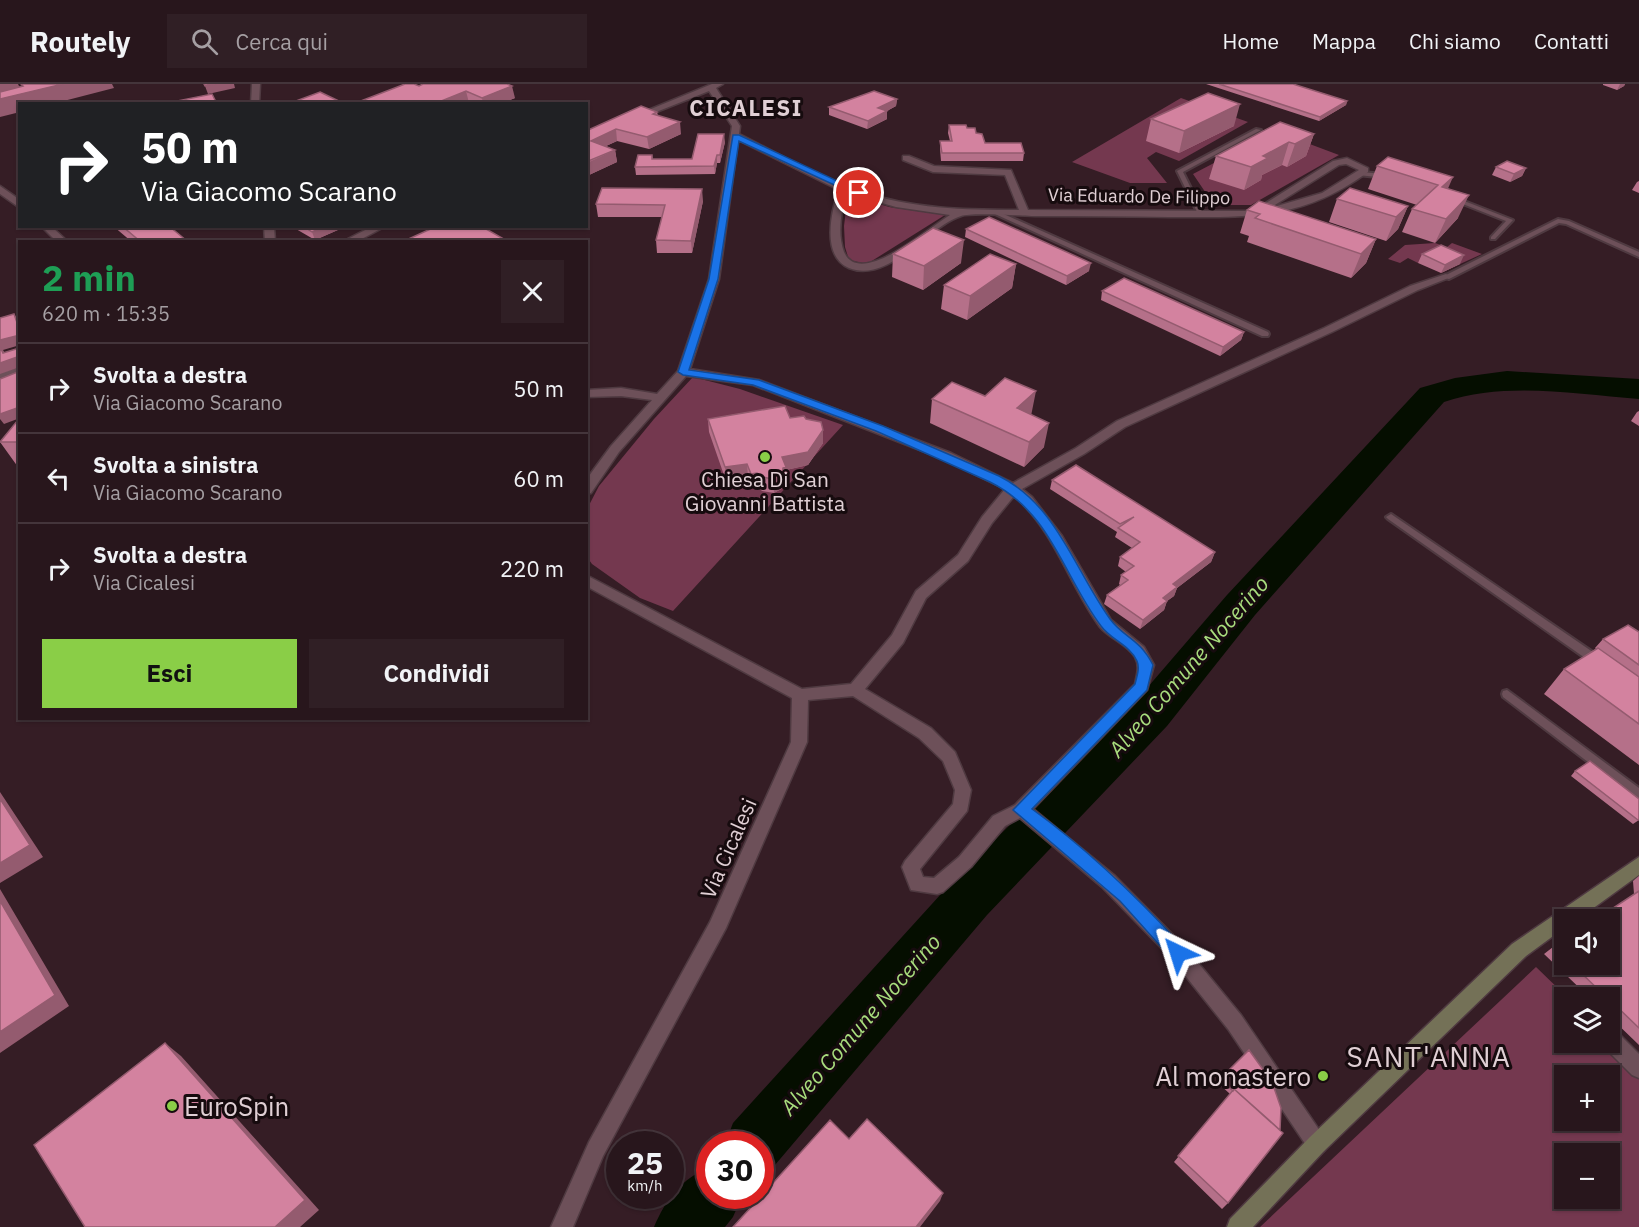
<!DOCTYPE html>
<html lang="it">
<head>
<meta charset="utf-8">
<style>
	:root { --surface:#28161c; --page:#301f25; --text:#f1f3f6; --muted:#a59fa3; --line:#44353b; --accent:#8ace47 }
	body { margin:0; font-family:"IBM Plex Sans",sans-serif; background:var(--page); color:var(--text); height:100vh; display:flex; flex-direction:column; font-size:22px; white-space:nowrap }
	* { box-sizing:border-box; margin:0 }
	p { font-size:20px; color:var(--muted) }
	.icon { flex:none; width:33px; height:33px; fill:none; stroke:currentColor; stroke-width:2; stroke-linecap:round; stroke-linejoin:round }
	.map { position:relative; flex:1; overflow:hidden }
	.sheet { position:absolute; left:18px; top:156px; width:570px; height:480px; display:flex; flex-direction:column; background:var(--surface); border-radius:0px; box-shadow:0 2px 4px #0004,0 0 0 2px var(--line) }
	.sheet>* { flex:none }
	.guide { position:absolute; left:18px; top:18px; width:570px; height:126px; border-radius:0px; box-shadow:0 2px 4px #0004,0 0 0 2px var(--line); background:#202124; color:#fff; overflow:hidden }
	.buttons { position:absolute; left:1554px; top:825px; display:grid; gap:12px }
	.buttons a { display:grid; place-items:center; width:66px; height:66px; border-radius:0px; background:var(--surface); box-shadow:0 2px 4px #0004,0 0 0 2px var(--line); font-size:30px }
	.speed { position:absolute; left:606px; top:1047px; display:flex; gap:12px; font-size:30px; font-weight:700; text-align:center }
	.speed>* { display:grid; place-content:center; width:78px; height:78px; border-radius:50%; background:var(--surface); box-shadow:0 2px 4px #0004,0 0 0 2px var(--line); line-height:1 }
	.speed small { font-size:15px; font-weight:400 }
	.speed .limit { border:9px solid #d22; background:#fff; color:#111 }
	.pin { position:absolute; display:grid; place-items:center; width:51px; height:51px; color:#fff; margin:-26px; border:3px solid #fff; border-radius:50%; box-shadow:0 2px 6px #0007 }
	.me { position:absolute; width:66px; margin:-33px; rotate:319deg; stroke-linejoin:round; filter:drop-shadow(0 0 4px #0008) }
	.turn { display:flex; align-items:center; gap:21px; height:126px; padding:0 24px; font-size:27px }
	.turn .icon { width:78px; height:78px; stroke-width:2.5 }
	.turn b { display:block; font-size:42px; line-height:51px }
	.round { display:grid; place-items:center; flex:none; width:63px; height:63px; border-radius:0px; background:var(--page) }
	.overview { display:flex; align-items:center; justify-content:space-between; height:102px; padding:0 24px }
	h1 { font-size:36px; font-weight:700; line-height:45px; color:#1e9e55 }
	.primary-button { display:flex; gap:12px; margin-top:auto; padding:12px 24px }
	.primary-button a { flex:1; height:69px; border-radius:0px; background:var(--accent); color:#111; font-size:24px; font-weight:700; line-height:69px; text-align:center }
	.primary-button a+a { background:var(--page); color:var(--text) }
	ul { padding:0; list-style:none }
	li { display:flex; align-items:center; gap:18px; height:90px; padding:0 24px; border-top:2px solid var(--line) }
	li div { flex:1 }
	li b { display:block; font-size:22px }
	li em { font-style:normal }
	header { display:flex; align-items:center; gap:36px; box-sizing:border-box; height:84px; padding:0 30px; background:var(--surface); border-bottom:2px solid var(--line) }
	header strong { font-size:28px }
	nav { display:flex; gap:33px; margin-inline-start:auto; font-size:21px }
	.search { width:420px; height:54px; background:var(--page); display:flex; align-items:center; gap:15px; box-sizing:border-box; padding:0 21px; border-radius:0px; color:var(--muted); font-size:22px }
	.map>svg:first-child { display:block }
	.green { fill:#74384f; fill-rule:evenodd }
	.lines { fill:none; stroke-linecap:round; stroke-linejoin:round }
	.river { fill:#050e00; fill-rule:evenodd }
	.service-casing { stroke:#4f3a41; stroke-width:4 }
	.minor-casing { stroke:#4f3a41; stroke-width:3 }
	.secondary-casing { stroke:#4f3a41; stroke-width:3 }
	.service { fill:#6d5059; fill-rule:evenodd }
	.minor { fill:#6d5059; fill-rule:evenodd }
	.secondary { fill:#747157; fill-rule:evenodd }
	.wall { fill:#b57089 }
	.shaded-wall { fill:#945b6f }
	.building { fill:#d3829f; stroke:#945b6f; stroke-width:1.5 }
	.route { fill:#1a73e8; stroke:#114b97; stroke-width:1.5 }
	.poi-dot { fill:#8ace47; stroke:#160b0e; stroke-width:2 }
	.labels { text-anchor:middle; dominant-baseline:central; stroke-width:6; stroke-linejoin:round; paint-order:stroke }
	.far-street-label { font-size:18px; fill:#e0cfd4; stroke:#160b0e }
	.poi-label { font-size:21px; fill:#e0cfd4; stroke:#160b0e }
	.street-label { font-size:21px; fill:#e0cfd4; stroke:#160b0e }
	.far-district-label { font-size:22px; font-weight:bold; letter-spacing:1.5px; fill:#e0cfd4; stroke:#160b0e }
	.water-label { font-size:22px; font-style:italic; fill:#a8dc7d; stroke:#160b0e }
	.near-poi-label { font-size:26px; fill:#e0cfd4; stroke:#160b0e; text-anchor:end }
	.near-quarter-label { font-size:28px; letter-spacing:1.5px; fill:#e0cfd4; stroke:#160b0e }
</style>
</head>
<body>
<header>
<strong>Routely</strong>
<div class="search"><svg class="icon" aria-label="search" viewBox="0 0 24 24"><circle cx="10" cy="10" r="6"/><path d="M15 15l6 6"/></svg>Cerca qui</div>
<nav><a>Home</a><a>Mappa</a><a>Chi siamo</a><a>Contatti</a></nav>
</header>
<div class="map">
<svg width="1639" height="1143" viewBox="0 0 1639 1143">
	<rect width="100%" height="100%" fill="#351d25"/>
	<path class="green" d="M1181,14L1248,38L1179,77L1156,68L1147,74L1167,99H1130L1072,78Z
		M1275,47L1339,71L1251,121H1214L1193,90Z
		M848,110L889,123L945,131L867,180L849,176L845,163L844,142Z
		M1435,159L1447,163L1452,159L1482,170L1460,180L1437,170L1418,179L1408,174L1400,179L1388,175L1405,161Z
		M693,293L740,305L843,341L673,527L640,514L592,480L587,473V425L599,402L654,335Z
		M1536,883L1567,913L1564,914V958H1610V955L1639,984V1143H1260ZM1564,992H1610V1036H1564ZM1564,1070H1610V1114H1564Z"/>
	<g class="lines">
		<path class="river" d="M1507,287L1639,295V315C1575,310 1506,297 1444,318L1255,531L1167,642L987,831L775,1081L760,1087V1060H725L733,1039L951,799L1135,618L1227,511L1420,304L1455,294Z
			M710,1083V1112H742L733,1133L725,1143H654C666,1115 681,1095 710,1083Z"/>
		<g class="service-casing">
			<path id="service" d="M1256,45L1261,46L1183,88L1204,131L1199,132L1177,87Z
				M1360,88L1386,90L1389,92L1386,94L1358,91L1357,90Z
				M1450,113H1454L1513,136L1495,155H1491V153L1506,137L1450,115Z
				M997,127L1268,248L1269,250L1268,252H1262L995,130V128Z
				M1558,135L1569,137L1639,168V173L1566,140L1559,139L1449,195L1442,193Z
				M1391,430L1603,575L1604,578L1603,581H1595L1388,435L1386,433Z
				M1507,606L1639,704V716L1635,714L1503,613L1502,610L1503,607Z"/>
		</g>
		<g class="minor-casing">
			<path id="minor" d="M252,0H260L259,20H251Z
				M712,0H723L716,4L740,42L739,50C779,70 818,93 860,107C911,125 965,126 1019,126L1005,91L933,88L903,76V72H909L934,82L1011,86L1028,126L1253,127L1333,77L1347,74L1368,84V88C1301,137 1248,133 1169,133C1126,132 1082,132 1038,132C1022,132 972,128 961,132C929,142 888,200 849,184C821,172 831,127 839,106L738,56L719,195L690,285L759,296L951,369L1013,399L1076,364L1117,337L1324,244L1410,202L1446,190L1451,193L1418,206L1332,248L1125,343L1084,370L1022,405L1032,413L1062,452L1111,536L1144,563L1154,581L1147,606L1033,725L1115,792L1185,863L1241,931L1324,1053L1328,1060L1324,1067L1317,1071L1310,1067L1228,945L1172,875L1102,803L1020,734L1005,742L971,783L943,808L937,810L911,806L902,783L905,777L953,720L955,706L943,677L919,654L853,612L808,616L807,658L726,844L603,1072L573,1143H551L589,1058L710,838L791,658L792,614L586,502V491L802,605L851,600L892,551L916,507L958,471L982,433L1005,405L943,375L753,301L686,292L619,368L591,409L586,410V396L611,362L652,316L621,312L586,313V306L621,304L657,310L678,287L709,195L732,42L709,7L636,36L629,34ZM1346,80L1359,86L1322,109L1270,124L1339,81ZM847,109L896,123L950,131C930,143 860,205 844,168C837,149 841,127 847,109ZM1014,412C1055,447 1069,501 1100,543C1109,554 1127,560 1135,573C1140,582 1137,590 1135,600L1015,721L993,732L959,773L934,794L923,793L920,785L967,727L971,706L955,668L931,644L865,605L903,559L926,514L968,477L992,439Z
				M0,102L20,116V124L0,110Z
				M41,142H51L68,158H57Z
				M264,142H274L275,158H265Z
				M373,142H386L356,158H342Z
				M20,283V290L0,296V289Z
				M1610,945L1617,948L1639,970V994L1632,991L1603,962L1602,958H1610Z"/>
		</g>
		<g class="secondary-casing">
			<path id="secondary" d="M1639,773V791L1577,836H1564V844L1526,872L1324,1067L1253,1143H1227L1230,1135L1310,1053L1512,860Z"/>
		</g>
		<use href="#service" class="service"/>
		<use href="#minor" class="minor"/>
		<use href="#secondary" class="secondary"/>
	</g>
	<path class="wall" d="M1206,0H1293L1347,17L1346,21L1319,37Z
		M1603,0H1625L1624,2L1617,6L1603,1Z
		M419,2L515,14L500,20H471Z
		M897,15L896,22L887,27V35L867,45L829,31V23Z
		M657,28L658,32L681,50L649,65L617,57L606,62L615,66L617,78L589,91L586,90V47Z
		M1151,35L1234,42L1179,69L1146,57Z
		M949,41L967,44L976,49L985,59L1024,69L1023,77H941L940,65V57H950L948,49Z
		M1314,50L1306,72L1287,83L1282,81L1262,91L1261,96L1244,106L1209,95L1216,72Z
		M725,58L720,79H717L715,90L636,91L635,83L652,71L653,75H692Z
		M1388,73L1448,105L1458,134L1435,159L1402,148L1412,125L1417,121L1368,105L1377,82Z
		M1496,83L1526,84L1522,92L1510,98L1492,91Z
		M1639,97V109L1632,106L1637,98Z
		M1337,115L1408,122L1398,145L1386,157L1329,138Z
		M703,117L692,169H657L656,156L662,133H598L596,120Z
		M1247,126L1376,155L1366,179L1351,194L1247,158L1249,152L1240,149Z
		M113,142H169L188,158H132Z
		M295,142H347L315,156L296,145Z
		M966,145L1089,187L1066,201L965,153Z
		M893,170L961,179L923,206L892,193Z
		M1422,170L1460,180L1441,189L1418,179Z
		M1016,180L1012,204L967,236L941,225L944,201Z
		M1102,207L1244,248L1241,256L1220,272L1101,216Z
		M985,312L1032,331L1044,363L1024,383L930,339L932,315Z
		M1639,327V342L1631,337L1637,328Z
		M20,335V383H18L0,358Z
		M708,335H806L823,346V359L808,381L786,386L787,397H783V404L774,409L762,407L758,403L752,404L748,393L726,397L709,348Z
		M1052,396L1215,468L1211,478L1177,504L1174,512L1167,517L1164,526L1140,545L1104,520L1107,511L1120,501L1119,500L1121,491L1126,488L1118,482L1120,473L1132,464L1115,453L1117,448L1050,405Z
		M1639,548V681L1544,610L1564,585L1596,565L1595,564L1603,555Z
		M1575,687L1639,715V736L1633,740L1571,692Z
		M1639,792V961L1610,933V914H1590L1544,870L1553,863L1564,855V880H1610L1634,810L1633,797Z
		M1249,966L1228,1119L1222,1125L1174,1078L1230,1010L1218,999Z"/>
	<path class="shaded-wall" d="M0,0H18L21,6L0,11Z
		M63,0H112L114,4L52,20H20V28L0,33V15Z
		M216,0H234L235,4L208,10L205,2Z
		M1620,0H1625L1624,2L1617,6Z
		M512,2L515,14L500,20H483L482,14Z
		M466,7L469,19L466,20H434Z
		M897,15L896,22L877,32L878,24Z
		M1347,17L1346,21L1319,37L1320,33Z
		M1240,20L1234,42L1179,69L1184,47Z
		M887,27V35L867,45L868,37Z
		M680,38L681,50L649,65L647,53Z
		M616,45L617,57L593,68L591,57Z
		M724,50L725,58L720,79V71Z
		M1314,50L1306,72L1287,83L1295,60Z
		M1289,58L1282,81L1262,91L1261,96L1244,106L1251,83L1263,72Z
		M615,66L617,78L589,91L587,79Z
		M717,71V79L715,90L714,82Z
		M1526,84L1522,92L1510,98L1514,90Z
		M1453,93L1443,116L1442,103Z
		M702,105L703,117L692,169L691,157Z
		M1469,111L1458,134L1435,159L1446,135Z
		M1408,122L1398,145L1386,157L1396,133Z
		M325,142H347L315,156L312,148Z
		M1376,155L1366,179L1351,194L1361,170Z
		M964,156L961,179L923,206L924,182Z
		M1464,171L1460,180L1441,189L1445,181Z
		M1091,179L1089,187L1066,201L1067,192Z
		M1016,180L1012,204L967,236L970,212Z
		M14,230L20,239V247Z
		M1244,248L1241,256L1220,272L1223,263Z
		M20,251V261L3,266L5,269L20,272V283L0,290V256Z
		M1036,307L1031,332L1017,324Z
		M19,323L20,334L4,340L0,335V330Z
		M1049,339L1044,363L1024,383L1029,358Z
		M823,346V359L808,381L786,386L787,397H783V404L774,409L773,395L782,373Z
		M747,380L748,393L726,397L725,383Z
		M757,389L758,403L752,404L751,390Z
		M1215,468L1211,478L1177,504L1174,512L1159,523L1163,514L1173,500Z
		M1167,517L1164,526L1140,545L1143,536Z
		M0,708L43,773L0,799Z
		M0,805L69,922L0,969Z
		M165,959L181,972L319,1126L300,1143H275Z
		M943,1109L940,1117L920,1143H916Z"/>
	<path class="building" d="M21,0H63L0,15V8L23,2Z
		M204,0H216L205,2Z
		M405,0H414L419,2L423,0H507L512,2L482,14L466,7L434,20H353Z
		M1219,0H1293L1347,17L1320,33Z
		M874,7L897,15L878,24L887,27L868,37L829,23Z
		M320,8L345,20H288Z
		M1208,9L1240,20L1184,47L1151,35Z
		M212,10L217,20H178L177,17Z
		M641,22L657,28L653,30L680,38L647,53L616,45L591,57L615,66L586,78V47Z
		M1280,38L1314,50L1295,60L1289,58L1263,72L1268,74L1251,83L1216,72Z
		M949,41H966L967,44H975L976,49L982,50L985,59H1021L1024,69H942L940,57H952Z
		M698,50H724L720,71H717L714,82L635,83L638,71H652V75H692Z
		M1388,73L1453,93L1442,103L1469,111L1446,135L1412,125L1438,101L1377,82Z
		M1507,77L1526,84L1514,90L1496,83Z
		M602,104L702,105L691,157L656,156L665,121L596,120Z
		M1350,104L1408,122L1396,133L1337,115Z
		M1259,117L1376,155L1361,170L1255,134L1260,130L1247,126Z
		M989,133L1091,179L1067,192L966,145Z
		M122,142H169L188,158H141Z
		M303,142H325L312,148Z
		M437,142H481L509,158H402Z
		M933,144L964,156L924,182L893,170Z
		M1441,161L1464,171L1445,181L1422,170Z
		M990,170L1016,180L970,212L944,201Z
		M1124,194L1244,248L1223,263L1102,207Z
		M14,230L20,247V251L0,256V234Z
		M0,263L3,269L16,265H20V272L0,279Z
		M20,287V323L0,330V295Z
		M1005,294L1036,307L1017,324L1049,339L1029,358L932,315L952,298L985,312Z
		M785,322L790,334L804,332L806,335L821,338L823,346L808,368L782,373L786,383L783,384L782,391L773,395L762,393L757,389L751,390L747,380L725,383L708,335Z
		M20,335V358H0L18,336Z
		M1076,381L1215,468L1173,500L1177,503L1163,514L1167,517L1143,536L1107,511L1128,496L1121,491L1134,482L1120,473L1140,458L1118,444L1134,433L1120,440L1052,396Z
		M1628,541L1639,548V581L1603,555Z
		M1598,564L1639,593V640L1564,585Z
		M1590,677L1639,715V735L1638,736L1575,687Z
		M0,715L30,761L0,779Z
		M1639,807V944L1610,916V914H1607L1572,880H1610V836H1595Z
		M0,817L55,911L0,948Z
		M1564,855V873L1553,863Z
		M165,959L305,1116L275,1143H85L34,1061Z
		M1249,966L1272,998L1281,1024L1280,1046L1234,1005L1233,1007L1220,995Z
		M1234,1005L1283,1049L1228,1119L1178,1072Z
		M867,1035L943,1109L916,1143H733L830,1036L849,1055Z"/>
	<path class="route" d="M733,51H739L863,109L856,111L739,57L718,195L689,286L759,296L883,342L999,392C1057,421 1074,485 1110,535C1124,554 1139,554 1153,581L1147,606L1032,725C1089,766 1137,813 1184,864L1187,869L1184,875L1178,877L1172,875L1120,817L1013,726L1135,600C1137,592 1140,584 1137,577C1130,561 1111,556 1101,542C1063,492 1052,429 990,398L876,347L753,301L683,291L678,288L709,195Z"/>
	<g class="poi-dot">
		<circle cx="765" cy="373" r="6"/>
		<circle cx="1323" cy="992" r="6"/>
		<circle cx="172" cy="1022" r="6"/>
	</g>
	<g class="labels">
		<g class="far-street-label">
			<text transform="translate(1139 112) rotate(1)">Via Eduardo De Filippo</text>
		</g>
		<g class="poi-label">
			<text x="765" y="395">Chiesa Di San<tspan x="765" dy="24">Giovanni Battista</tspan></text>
		</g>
		<g class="street-label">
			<text transform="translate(728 764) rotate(-66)">Via Cicalesi</text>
		</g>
		<g class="far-district-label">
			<text x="746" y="23">CICALESI</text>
		</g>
		<g class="water-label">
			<text transform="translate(1188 582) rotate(-49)">Alveo Comune Nocerino</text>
			<text transform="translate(860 940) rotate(-49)">Alveo Comune Nocerino</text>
		</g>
		<g class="near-poi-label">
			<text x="1311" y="992">Al monastero</text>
			<text x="184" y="1022" text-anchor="start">EuroSpin</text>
		</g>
		<g class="near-quarter-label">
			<text x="1429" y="972">SANT'ANNA</text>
		</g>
	</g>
</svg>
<div class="buttons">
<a><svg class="icon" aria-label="sound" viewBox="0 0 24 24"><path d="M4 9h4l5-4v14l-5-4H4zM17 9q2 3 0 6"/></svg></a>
<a><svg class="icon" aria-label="layers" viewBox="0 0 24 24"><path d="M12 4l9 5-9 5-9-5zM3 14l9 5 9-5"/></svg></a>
<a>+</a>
<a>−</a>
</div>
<div class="speed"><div>25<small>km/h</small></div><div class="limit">30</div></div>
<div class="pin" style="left:859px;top:109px;background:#d93025"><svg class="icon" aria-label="arrive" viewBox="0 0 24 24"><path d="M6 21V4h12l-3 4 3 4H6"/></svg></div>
<svg class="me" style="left:1178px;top:869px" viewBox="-20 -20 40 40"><path d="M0-17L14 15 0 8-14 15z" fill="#1a73e8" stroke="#fff" stroke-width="4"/></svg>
<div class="guide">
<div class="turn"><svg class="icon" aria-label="right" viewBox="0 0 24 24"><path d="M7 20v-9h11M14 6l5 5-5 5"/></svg><div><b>50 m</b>Via Giacomo Scarano</div></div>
</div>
<section class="sheet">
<div class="overview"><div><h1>2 min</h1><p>620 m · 15:35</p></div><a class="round"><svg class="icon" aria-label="close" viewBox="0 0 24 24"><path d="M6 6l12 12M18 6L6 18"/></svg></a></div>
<ul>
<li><svg class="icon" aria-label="right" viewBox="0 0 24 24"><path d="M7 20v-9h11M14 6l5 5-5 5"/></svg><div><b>Svolta a destra</b><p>Via Giacomo Scarano</p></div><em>50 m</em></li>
<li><svg class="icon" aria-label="left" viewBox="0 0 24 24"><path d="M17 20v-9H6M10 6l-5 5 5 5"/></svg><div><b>Svolta a sinistra</b><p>Via Giacomo Scarano</p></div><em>60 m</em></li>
<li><svg class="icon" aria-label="right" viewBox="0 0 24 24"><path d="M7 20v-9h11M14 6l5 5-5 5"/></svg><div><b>Svolta a destra</b><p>Via Cicalesi</p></div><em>220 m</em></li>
</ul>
<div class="primary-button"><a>Esci</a><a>Condividi</a></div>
</section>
</div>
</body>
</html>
